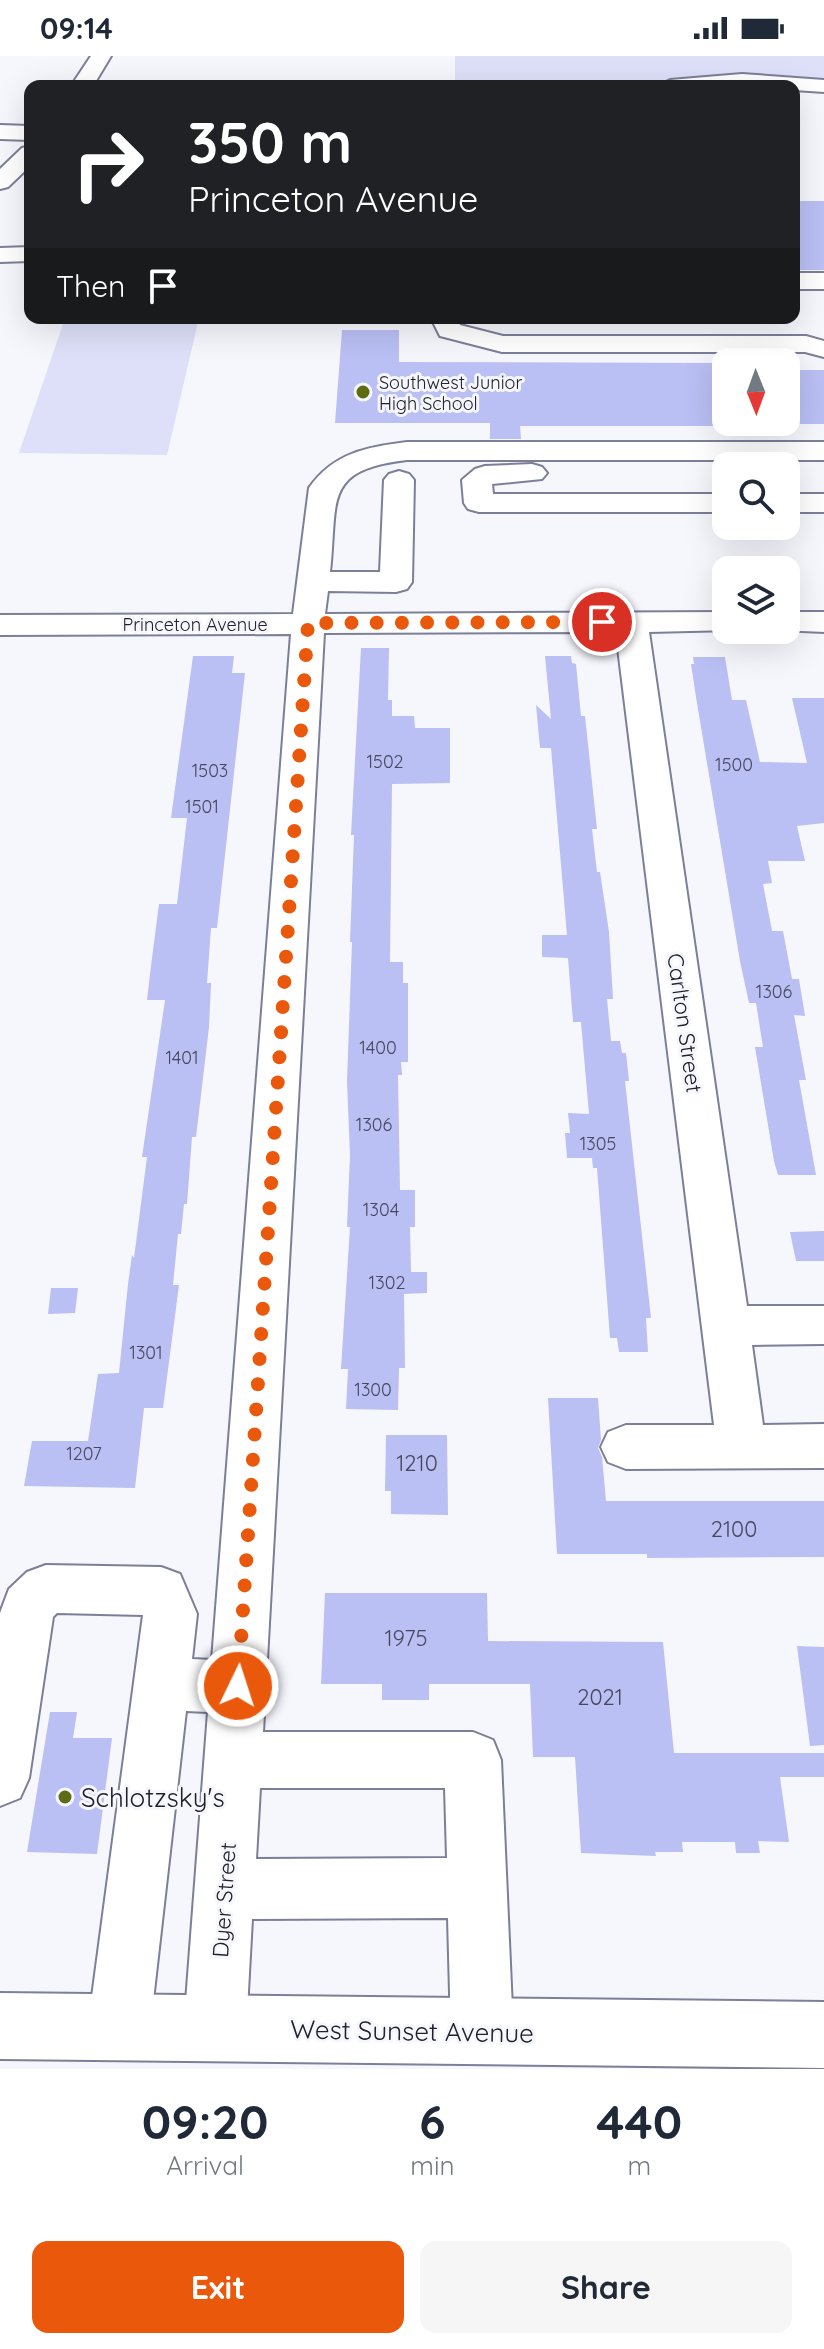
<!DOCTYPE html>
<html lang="en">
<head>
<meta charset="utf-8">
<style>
	:root { --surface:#fff; --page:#f6f6f7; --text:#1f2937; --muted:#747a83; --accent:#ea580c }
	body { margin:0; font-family:Quicksand,sans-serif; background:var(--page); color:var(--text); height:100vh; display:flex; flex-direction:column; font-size:30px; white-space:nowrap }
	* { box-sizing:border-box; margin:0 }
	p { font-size:26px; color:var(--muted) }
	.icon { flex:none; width:44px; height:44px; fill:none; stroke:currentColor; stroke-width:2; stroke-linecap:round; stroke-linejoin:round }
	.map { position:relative; height:2013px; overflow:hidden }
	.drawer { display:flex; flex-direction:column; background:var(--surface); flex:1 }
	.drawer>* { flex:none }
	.guide { position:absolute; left:24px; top:24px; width:776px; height:244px; border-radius:16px; box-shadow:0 8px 32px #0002; background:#202124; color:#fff; overflow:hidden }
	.needle { width:52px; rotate:179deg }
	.tools { position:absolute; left:712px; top:292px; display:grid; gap:16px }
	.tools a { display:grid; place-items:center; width:88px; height:88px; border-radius:16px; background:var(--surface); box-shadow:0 8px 32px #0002; font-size:40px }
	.pin { position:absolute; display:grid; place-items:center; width:68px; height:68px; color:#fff; margin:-34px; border:4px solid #fff; border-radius:50%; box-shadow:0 2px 8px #0007 }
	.me { position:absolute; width:88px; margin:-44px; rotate:4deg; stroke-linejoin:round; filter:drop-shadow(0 0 6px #0008) }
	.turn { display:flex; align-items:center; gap:28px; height:168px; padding:0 32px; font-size:36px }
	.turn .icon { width:104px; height:104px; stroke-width:2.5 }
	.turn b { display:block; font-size:56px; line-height:68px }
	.then { display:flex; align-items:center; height:76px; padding:0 32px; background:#0003; gap:16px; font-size:30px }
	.eta { display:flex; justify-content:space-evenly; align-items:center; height:136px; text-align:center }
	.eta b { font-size:48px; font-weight:700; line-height:56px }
	.button { display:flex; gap:16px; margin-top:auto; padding:16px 32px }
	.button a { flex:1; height:92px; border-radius:16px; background:var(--accent); color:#fff; font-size:32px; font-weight:700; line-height:92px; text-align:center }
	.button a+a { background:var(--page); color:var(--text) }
	.status { display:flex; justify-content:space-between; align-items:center; height:56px; padding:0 40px; background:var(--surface); direction:ltr }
	.status svg { height:22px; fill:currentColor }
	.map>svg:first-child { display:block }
	.green { fill:#dde0f8 }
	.building { fill:#babff4 }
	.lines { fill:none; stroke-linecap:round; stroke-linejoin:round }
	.minor-casing { stroke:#7c7f98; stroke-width:4 }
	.highway-casing { stroke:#7c7f98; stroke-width:4 }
	.minor { fill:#fff; fill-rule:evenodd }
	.highway { fill:#fff; fill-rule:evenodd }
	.route { stroke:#ea580c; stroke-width:14; stroke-dasharray:0 25.2 }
	.poi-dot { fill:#5d6b15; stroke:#f6f7fd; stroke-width:3 }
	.labels { text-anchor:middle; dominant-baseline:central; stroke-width:6; stroke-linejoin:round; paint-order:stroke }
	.far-poi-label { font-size:18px; fill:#20212b; stroke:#f6f7fd; text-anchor:start }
	.far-street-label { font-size:18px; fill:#20212b; stroke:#f6f7fd }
	.number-label { font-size:18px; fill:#46485d }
	.street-label { font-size:22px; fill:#20212b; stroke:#f6f7fd }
	.near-number-label { font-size:22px; fill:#46485d }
	.near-poi-label { font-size:26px; fill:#20212b; stroke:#f6f7fd; text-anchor:start }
	.near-street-label { font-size:26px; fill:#20212b; stroke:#f6f7fd }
</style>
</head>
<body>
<div class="status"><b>09:14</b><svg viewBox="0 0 49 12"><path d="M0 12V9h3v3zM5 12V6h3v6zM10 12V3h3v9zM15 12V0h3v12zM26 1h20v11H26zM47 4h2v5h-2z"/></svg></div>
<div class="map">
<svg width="824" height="2013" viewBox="0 0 824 2013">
	<rect width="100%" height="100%" fill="#f6f7fd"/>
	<path class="green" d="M455,0H824V27L693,23L637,30H455Z
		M65,262H199L167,399L19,397Z"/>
	<path class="building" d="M794,145H824V214H794Z
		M342,274H399V306L726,307V370H520L521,383H490V367H335Z
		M786,314H824V368H786Z
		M361,592H389L388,644H392V660H414L415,672H450V727L392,728L390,906H403V927H408V1006H401L402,1019H398L400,1134H415V1171H410L411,1216H427V1237L404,1238L405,1312H399L398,1354L346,1353L348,1313H341L350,1171H347L350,1099L347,1026L352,886H350L354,779H351Z
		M193,600H234L232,617H245L217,872H211L207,927H211L209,971L196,1081H192L187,1148H184L181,1178H178L173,1229H179L163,1352H144L135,1432L24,1430L32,1385H88L98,1318L119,1317L128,1228L132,1199L134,1202L147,1101H142L165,944H147L151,910L159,848H177L187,762H171Z
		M545,600H571L572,607L576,608L581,660H585L597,773H592L597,816H600L609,876L613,943H607L611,985H620L622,997H626L629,1025H625L651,1262H646L648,1296H619L617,1282H610L597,1112H593L592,1102H567L565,1077H570L568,1057L589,1058L581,966H573L568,902L542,901V879H567L551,692H540L536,649L551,663Z
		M693,601H725L732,644H746L760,706L807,707L792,642H824V767L797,770L805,805H768L772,827L763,828L772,875H783L792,923H799L805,960L794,959L806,1024H799L816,1119H778L774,1105L755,991H763L756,947H749L740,905L696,641L691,608H694Z
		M824,1175V1205H796L790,1176Z
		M51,1232H78L75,1257L48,1258Z
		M548,1342H598L601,1384L598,1392L602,1401L606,1445H824V1501L647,1502V1498H557Z
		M386,1379H447L448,1459L391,1458V1435H385Z
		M325,1537H487L488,1585L663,1586L674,1697H824V1721H780L789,1786L758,1785L760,1797H736L735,1786H682L683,1796H655L656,1800L581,1797L575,1701H533L530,1628H429V1644H382V1628H321Z
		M797,1590L824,1591V1689L810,1690Z
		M50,1656H77L73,1682H112L97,1798L27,1796Z"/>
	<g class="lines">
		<g class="minor-casing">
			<path id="minor" d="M91,0H111L93,30H71Z
				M742,18L824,24V36L794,34V30H659L670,24Z
				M0,69L30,70V84L0,83Z
				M30,90V110L8,131L0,133V113L22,92Z
				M30,191V205L0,206V192Z
				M794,217H824V233H794Z
				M431,262H457L460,269L503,280H806L824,285V301L805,296H502L440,280Z
				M407,386H824V404H407C322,414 338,444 330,516H380L384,424L389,418L399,415L409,418L414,424L412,526L407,533L396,536L328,535L325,558L726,556V574H733L649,576L747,1250H824V1288L752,1289L763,1369L824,1368V1412L626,1413L608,1406L601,1391L608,1376L626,1369H714L616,576L324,577L263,1676H473L493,1684L501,1704L513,1975L504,1997L482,2006L460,1997L451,1975L448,1862L252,1863L246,1972L237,1994L215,2003L193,1994L184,1972L208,1656L186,1655L150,1971L141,1993L119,2002L97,1993L88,1971L143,1559L57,1557L53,1561L29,1722L20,1742L0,1750V1557L9,1533L27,1516L46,1509L161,1511L180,1518L197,1558L192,1603L212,1604L291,578L0,579V559L293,558L309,432C333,397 367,391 407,386ZM260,1732H445L447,1802L256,1803Z
				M532,408L542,411L547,417L542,423L492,428L493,438H726V456H479L468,453L464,447L462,424L475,413L485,410Z
				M786,438H824V456H786Z
				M786,556H824V576L779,574H786Z"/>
		</g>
		<g class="highway-casing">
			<path id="highway" d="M0,1937L824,1946V2012L0,2003Z"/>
		</g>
		<use href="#minor" class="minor"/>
		<use href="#highway" class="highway"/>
	</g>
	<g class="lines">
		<path class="route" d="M238,1630L308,567L602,566"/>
	</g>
	<g class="poi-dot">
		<circle cx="363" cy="336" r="8"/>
		<circle cx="65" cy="1741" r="8"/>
	</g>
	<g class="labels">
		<g class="far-poi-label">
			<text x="379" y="326">Southwest Junior<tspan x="379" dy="21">High School</tspan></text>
		</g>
		<g class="far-street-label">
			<text x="195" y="568">Princeton Avenue</text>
		</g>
		<g class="number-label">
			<text x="385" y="705">1502</text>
			<text x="734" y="708">1500</text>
			<text x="210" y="714">1503</text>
			<text x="202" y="750">1501</text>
			<text x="774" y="935">1306</text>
			<text x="378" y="991">1400</text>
			<text x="182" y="1001">1401</text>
			<text x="374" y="1068">1306</text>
			<text x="598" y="1087">1305</text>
			<text x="381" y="1153">1304</text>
			<text x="387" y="1226">1302</text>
			<text x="146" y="1296">1301</text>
			<text x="373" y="1333">1300</text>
			<text x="84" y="1397">1207</text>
		</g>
		<g class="street-label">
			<text transform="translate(685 967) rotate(82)">Carlton Street</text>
			<text transform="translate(224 1844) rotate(-86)">Dyer Street</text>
		</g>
		<g class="near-number-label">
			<text x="417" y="1407">1210</text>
			<text x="734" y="1473">2100</text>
			<text x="406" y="1582">1975</text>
			<text x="600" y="1641">2021</text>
		</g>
		<g class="near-poi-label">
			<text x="81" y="1741">Schlotzsky's</text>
		</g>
		<g class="near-street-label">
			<text transform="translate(412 1975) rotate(1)">West Sunset Avenue</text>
		</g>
	</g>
</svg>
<div class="tools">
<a><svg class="needle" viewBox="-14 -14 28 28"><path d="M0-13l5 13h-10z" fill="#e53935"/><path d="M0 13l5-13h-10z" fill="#747a83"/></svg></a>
<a><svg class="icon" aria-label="search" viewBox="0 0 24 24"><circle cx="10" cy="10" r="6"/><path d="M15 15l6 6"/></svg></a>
<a><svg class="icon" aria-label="layers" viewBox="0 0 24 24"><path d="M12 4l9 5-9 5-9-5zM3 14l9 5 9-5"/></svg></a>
</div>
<div class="pin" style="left:602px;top:566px;background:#d93025"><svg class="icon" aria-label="arrive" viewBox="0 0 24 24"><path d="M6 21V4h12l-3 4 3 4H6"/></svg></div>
<svg class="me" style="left:238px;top:1630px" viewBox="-20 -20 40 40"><circle r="17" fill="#ea580c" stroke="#fff" stroke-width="3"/><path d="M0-11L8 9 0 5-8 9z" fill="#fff"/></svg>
<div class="guide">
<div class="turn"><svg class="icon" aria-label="right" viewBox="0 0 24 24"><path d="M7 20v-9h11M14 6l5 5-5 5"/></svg><div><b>350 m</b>Princeton Avenue</div></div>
<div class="then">Then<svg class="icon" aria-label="arrive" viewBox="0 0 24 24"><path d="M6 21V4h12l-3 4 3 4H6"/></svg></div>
</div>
</div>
<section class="drawer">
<div class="eta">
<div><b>09:20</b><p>Arrival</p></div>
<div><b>6</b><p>min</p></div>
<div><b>440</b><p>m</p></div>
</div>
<div class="button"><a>Exit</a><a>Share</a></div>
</section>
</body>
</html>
